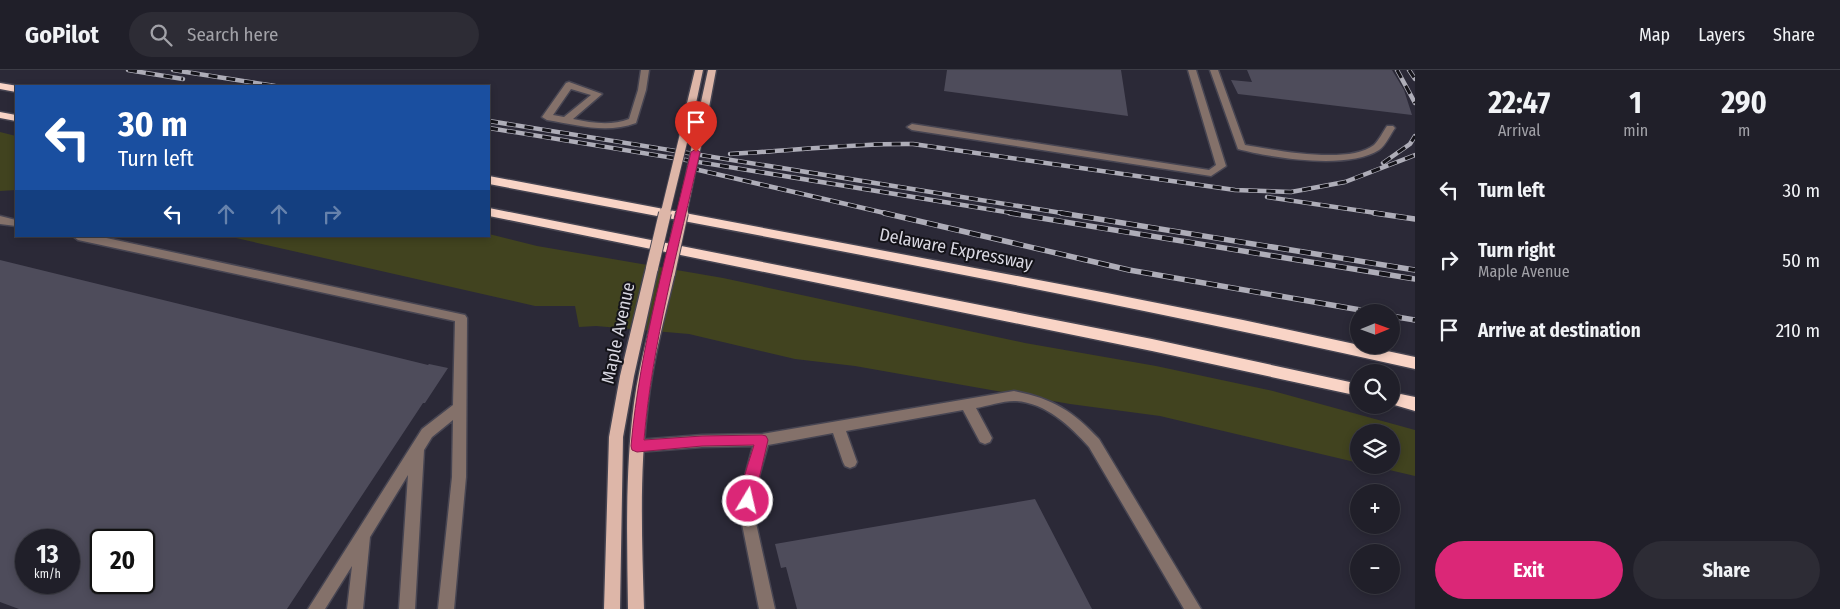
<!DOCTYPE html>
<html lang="en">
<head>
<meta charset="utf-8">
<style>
	:root { --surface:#201f29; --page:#2d2c35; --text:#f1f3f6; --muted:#a2a2a8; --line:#3d3d46; --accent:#db2777 }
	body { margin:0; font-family:"Fira Sans Condensed",sans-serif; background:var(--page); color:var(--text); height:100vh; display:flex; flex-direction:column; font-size:19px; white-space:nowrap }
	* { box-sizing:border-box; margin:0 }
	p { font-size:16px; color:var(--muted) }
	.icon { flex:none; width:28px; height:28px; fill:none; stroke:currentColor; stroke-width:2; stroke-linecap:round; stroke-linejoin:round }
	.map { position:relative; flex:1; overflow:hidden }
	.panel { display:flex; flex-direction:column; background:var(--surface); width:425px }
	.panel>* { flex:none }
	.top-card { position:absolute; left:15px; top:15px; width:475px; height:152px; border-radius:0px; box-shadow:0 2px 8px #0003,0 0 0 1px var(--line); background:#1a4fa0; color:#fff; overflow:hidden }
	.needle { width:32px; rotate:89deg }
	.tools { position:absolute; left:1350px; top:234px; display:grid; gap:10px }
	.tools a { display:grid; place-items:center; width:50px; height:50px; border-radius:50%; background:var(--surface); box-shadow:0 2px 8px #0003,0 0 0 1px var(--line); font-size:25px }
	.speed { position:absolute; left:15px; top:459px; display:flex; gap:10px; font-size:25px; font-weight:700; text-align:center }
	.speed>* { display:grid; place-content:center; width:65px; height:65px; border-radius:50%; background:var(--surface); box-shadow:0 2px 8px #0003,0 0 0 1px var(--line); line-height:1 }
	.speed small { font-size:12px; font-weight:400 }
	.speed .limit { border:2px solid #111; border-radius:8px; background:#fff; color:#111 }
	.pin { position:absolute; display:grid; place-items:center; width:42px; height:42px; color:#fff; margin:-51px -21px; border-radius:50% 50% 50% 0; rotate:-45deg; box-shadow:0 0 5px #0007 }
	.pin .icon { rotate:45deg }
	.me { position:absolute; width:55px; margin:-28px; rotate:9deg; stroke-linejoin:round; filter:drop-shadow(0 0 4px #0008) }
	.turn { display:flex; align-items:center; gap:18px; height:105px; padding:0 20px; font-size:22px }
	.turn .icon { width:65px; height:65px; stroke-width:2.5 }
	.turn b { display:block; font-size:35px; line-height:42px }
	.lanes { display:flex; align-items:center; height:48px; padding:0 20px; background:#0003; justify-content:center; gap:25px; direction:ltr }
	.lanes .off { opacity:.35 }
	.eta { display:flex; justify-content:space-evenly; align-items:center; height:85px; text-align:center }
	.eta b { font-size:30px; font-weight:700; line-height:35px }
	.button { display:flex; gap:10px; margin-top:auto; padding:10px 20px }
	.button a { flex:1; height:58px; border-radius:30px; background:var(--accent); color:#fff; font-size:20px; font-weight:700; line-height:58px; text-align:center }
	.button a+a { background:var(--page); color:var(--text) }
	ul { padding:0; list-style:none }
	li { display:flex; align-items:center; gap:15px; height:70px; padding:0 20px }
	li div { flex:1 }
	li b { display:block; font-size:19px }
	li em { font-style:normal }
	header { display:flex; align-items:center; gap:30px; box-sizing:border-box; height:70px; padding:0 25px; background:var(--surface); border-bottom:1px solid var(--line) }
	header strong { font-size:24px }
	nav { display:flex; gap:28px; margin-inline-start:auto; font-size:18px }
	.search { width:350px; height:45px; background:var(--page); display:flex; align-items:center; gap:12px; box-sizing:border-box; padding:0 18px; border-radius:28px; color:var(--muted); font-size:19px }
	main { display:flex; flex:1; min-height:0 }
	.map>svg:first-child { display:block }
	.green { fill:#41431f }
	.building { fill:#4e4c5b; fill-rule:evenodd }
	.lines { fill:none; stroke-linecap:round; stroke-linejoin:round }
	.minor-casing { stroke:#474552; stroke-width:3 }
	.major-casing { stroke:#474552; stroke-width:3 }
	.highway-casing { stroke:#474552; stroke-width:3 }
	.minor { fill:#84716a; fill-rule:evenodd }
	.major { fill:#ddb6a8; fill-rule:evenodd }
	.highway { fill:#f9d4c6; fill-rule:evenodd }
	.rail-far1-casing { stroke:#aeadb8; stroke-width:4.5 }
	.rail-casing { stroke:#aeadb8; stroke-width:5.5 }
	.rail-far1 { stroke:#141319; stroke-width:3; stroke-dasharray:9; stroke-linecap:butt }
	.rail { stroke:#141319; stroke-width:4; stroke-dasharray:11; stroke-linecap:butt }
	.major-bridge-far1-casing { stroke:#474552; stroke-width:11; stroke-linecap:butt }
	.major-bridge-casing { stroke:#474552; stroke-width:14; stroke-linecap:butt }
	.major-bridge-far1 { stroke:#ddb6a8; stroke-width:9 }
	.major-bridge { stroke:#ddb6a8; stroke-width:12 }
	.route { fill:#db2777; stroke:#8e194d }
	.labels { text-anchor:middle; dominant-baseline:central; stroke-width:4; stroke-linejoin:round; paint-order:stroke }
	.street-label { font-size:18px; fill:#d7d6e0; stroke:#141319 }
</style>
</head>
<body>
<header>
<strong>GoPilot</strong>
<div class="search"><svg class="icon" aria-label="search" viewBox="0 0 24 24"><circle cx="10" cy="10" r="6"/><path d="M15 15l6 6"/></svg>Search here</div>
<nav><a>Map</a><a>Layers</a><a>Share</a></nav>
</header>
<main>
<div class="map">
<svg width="1415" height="539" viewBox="0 0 1415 539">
	<rect width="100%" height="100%" fill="#2b2937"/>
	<path class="green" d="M0,62L16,66V120L0,121Z
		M489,164L537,176L723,208L1025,273L1156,296L1273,321L1415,360V406L1368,395H1391V362H1359V393L1160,346L1070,334L855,296L795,289L689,264L596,256L579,257L575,236H535L227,166H489Z"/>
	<path class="building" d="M947,0H1121L1128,46L944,21Z
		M1247,0H1392L1404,20L1412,45L1238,24L1231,10L1252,12Z
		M0,190L428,295L429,294L448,298L425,333H423L287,539H19L0,532ZM26,470H69V512H26ZM101,470H144V512H101Z
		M1035,429L1092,539H797L786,497L781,498L775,474Z"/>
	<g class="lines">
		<g class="minor-casing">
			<path id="minor" d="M641,0H649L646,20L636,53C606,64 578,55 547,50L542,47L566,13L569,12L602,24L573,49C592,53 611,56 629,49L638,20ZM571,19L591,25L564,47L553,45Z
				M1188,0H1196L1226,96L1211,106L912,60L907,57L912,54L1209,100L1216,95Z
				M1210,0H1218L1245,75C1275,80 1348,95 1374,75C1379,70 1383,62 1387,56H1393L1395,58C1390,65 1386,75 1379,80C1348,100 1272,88 1238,79Z
				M0,146L16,150V156L0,154Z
				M73,166H97L465,245L467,248L466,407L454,539H438L452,407L453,350L432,367L424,380L415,539H399L408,405L370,467L363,539H347L352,496L325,539H308L422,359L453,335L455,251L78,170Z
				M1014,321C1052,328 1073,341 1099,369L1201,539H1184L1089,377C1070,356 1045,332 1014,331C1002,331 988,336 976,338L992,368L990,372L985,374L980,372L963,340L846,361L857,392L855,396L850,398L845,396L843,392L833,363L768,375L756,417L754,444L775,539H759L740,444L742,417L753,376L702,377L637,382L632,380L630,376L632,372L637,370L702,365L762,364Z"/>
		</g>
		<g class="major-casing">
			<path id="major" d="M695,0H703L690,62L685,65L680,62Z
				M708,0H716L704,64L699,67L694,64Z
				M652,194L658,198L634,306L623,367L620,539H604L609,367L620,306L646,198Z
				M669,199L675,203C665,246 653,289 648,333C639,402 642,471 644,539H628C627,470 625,401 634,333C640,289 653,246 663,203Z"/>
		</g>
		<g class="highway-casing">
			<path id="highway" d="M0,13L18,16H16V22L0,19Z
				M0,42L16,45V51L0,48Z
				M489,106L1107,223L1243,250L1415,287V299C1108,230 798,173 489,114Z
				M489,138L1152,269L1359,314V326L1152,281L489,146Z
				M1391,322L1415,327V341L1391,334Z"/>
		</g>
		<use href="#minor" class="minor"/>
		<use href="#major" class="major"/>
		<use href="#highway" class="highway"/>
		<g class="rail-far1-casing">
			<path id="rail-far1" d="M128,0L183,9
				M173,0L275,16
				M1397,0L1415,33
				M1409,0L1415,9
				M489,51L1068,144
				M489,58L1018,144
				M730,84C791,81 852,73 913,74L1235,120L1291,122L1345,112L1415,85
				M1383,93L1410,74L1415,66
				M690,98L889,144
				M1267,127L1383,144"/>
		</g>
		<g class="rail-casing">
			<path id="rail" d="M884,143L1129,200L1372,242
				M1010,143L1415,209
				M1061,143L1415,200
				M1374,143L1415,149
				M1391,246L1415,250"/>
		</g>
		<use href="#rail-far1" class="rail-far1"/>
		<use href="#rail" class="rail"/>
		<g class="major-bridge-far1-casing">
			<path id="major-bridge-far1" d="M665,144L685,62
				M682,144L699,64"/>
		</g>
		<g class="major-bridge-casing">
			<path id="major-bridge" d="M652,198L665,143
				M669,203L682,143"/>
		</g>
		<use href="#major-bridge-far1" class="major-bridge-far1"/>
		<use href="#major-bridge" class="major-bridge"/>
	</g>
	<path class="route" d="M696,79L700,82C679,177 652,273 644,370L702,366L762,365L766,366L768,370L753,435L748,437L743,435C737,421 750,390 754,375L702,376L637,382L632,380L631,376C640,276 668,179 691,82Z"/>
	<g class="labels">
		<g class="street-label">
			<text transform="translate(956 179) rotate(11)">Delaware Expressway</text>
			<text transform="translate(618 263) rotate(-78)">Maple Avenue</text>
		</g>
	</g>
</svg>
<div class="tools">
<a><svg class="needle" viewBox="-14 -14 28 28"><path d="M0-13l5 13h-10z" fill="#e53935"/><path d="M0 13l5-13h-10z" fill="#a2a2a8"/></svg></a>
<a><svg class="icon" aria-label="search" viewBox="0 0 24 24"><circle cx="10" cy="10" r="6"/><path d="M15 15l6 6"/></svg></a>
<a><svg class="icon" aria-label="layers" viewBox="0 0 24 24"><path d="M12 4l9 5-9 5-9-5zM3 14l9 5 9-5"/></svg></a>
<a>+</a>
<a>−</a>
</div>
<div class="speed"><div>13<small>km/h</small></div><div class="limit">20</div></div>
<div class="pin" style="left:696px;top:82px;background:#d93025"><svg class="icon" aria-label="arrive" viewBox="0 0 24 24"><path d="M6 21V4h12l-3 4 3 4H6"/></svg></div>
<svg class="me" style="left:748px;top:431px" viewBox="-20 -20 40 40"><circle r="17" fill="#db2777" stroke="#fff" stroke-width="3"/><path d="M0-11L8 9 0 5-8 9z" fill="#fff"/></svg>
<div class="top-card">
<div class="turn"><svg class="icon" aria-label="left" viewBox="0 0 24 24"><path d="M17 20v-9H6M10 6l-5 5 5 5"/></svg><div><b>30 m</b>Turn left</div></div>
<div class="lanes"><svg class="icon" aria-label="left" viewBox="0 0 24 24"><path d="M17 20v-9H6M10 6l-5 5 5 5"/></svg><svg class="icon off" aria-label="ahead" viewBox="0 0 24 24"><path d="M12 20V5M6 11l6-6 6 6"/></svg><svg class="icon off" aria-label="ahead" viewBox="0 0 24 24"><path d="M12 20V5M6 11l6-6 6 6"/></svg><svg class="icon off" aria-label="right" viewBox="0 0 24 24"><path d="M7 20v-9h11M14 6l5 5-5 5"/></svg></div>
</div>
</div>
<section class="panel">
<div class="eta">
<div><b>22:47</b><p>Arrival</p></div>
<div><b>1</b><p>min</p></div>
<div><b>290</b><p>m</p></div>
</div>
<ul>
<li><svg class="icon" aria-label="left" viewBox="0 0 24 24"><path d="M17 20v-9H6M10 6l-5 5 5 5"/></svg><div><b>Turn left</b></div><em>30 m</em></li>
<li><svg class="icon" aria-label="right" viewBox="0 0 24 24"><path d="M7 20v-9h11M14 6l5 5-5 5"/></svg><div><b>Turn right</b><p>Maple Avenue</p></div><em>50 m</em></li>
<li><svg class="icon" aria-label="arrive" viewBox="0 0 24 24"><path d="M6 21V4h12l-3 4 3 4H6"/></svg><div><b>Arrive at destination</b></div><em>210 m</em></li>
</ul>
<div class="button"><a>Exit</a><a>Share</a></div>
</section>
</main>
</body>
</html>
